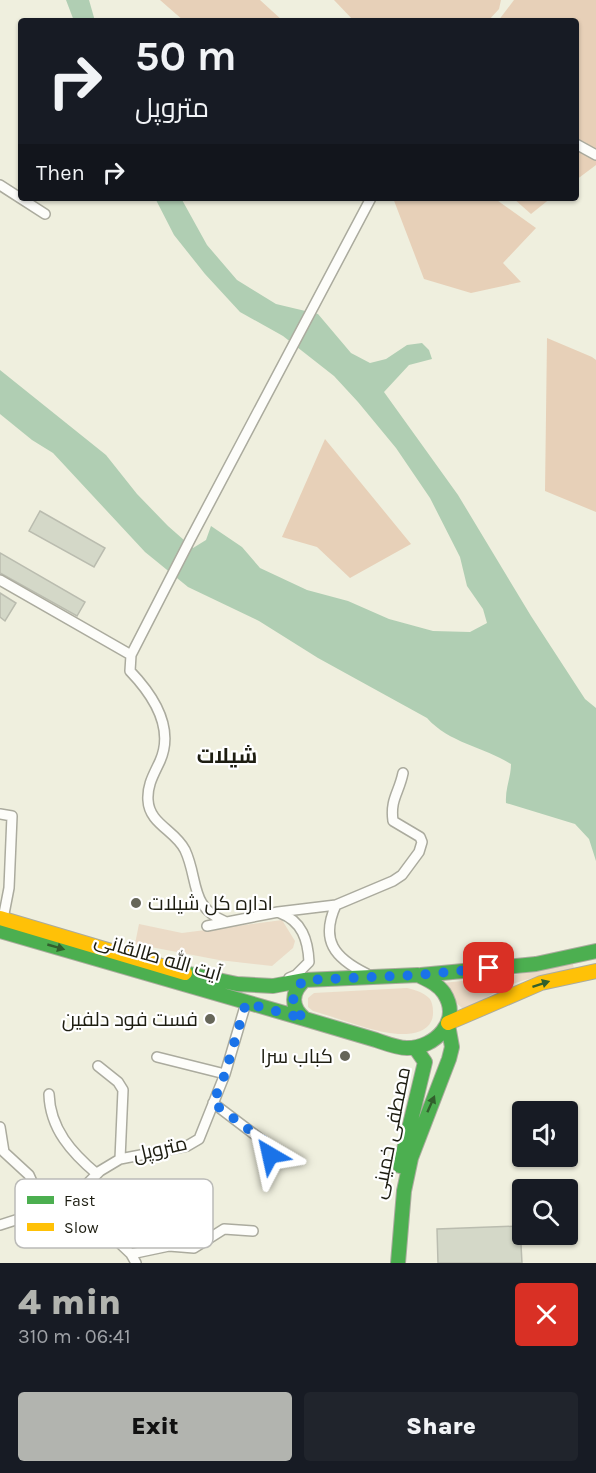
<!DOCTYPE html>
<html lang="en">
<head>
<meta charset="utf-8">
<style>
	:root { --surface:#171b24; --page:#20242c; --text:#f1f3f6; --muted:#9ea1a6; --accent:#b2b4af }
	body { margin:0; font-family:Karla,Cairo,sans-serif; background:var(--page); color:var(--text); height:100vh; display:flex; flex-direction:column; font-size:22px; white-space:nowrap }
	* { box-sizing:border-box; margin:0 }
	p { font-size:20px; color:var(--muted) }
	.icon { flex:none; width:33px; height:33px; fill:none; stroke:currentColor; stroke-width:2; stroke-linecap:round; stroke-linejoin:round }
	.map { position:relative; height:1263px; overflow:hidden }
	.sheet { display:flex; flex-direction:column; background:var(--surface); flex:1 }
	.sheet>* { flex:none }
	.hud { position:absolute; left:18px; top:18px; width:561px; height:183px; border-radius:6px; box-shadow:0 2px 4px #0004; background:#171b24; color:var(--text); overflow:hidden }
	.fabs { position:absolute; left:512px; top:1101px; display:grid; gap:12px }
	.fabs a { display:grid; place-items:center; width:66px; height:66px; border-radius:6px; background:var(--surface); box-shadow:0 2px 4px #0004; font-size:30px }
	.pin { position:absolute; display:grid; place-items:center; width:51px; height:51px; color:#fff; margin:-26px; border-radius:12px; box-shadow:0 3px 9px #0006 }
	.me { position:absolute; width:66px; margin:-33px; rotate:324deg; stroke-linejoin:round; filter:drop-shadow(0 0 4px #0008) }
	.turn { display:flex; align-items:center; gap:21px; height:126px; padding:0 18px; font-size:27px }
	.turn .icon { width:78px; height:78px; stroke-width:2.5 }
	.turn b { display:block; font-size:42px; line-height:51px }
	.then { display:flex; align-items:center; height:57px; padding:0 18px; background:#0003; gap:12px; font-size:22px }
	.round { display:grid; place-items:center; flex:none; width:63px; height:63px; border-radius:6px; background:var(--page) }
	.head { display:flex; align-items:center; justify-content:space-between; height:102px; padding:0 18px }
	h1 { font-size:36px; font-weight:800; line-height:45px; color:var(--accent) }
	.action { display:flex; gap:12px; margin-top:auto; padding:12px 18px }
	.action a { flex:1; height:69px; border-radius:6px; background:var(--accent); color:#111; font-size:24px; font-weight:800; line-height:69px; text-align:center }
	.action a+a { background:var(--page); color:var(--text) }
	.map>svg:first-child { display:block }
	.green { fill:#ebdbc7 }
	.forest { fill:#e7d0b8 }
	.water { fill:#b0ceb3 }
	.building { fill:#d4d8c8; stroke:#babcaf; stroke-width:1.5 }
	.lines { fill:none; stroke-linecap:round; stroke-linejoin:round }
	.street-casing { stroke:#abab9e; stroke-width:12 }
	.fast-casing { stroke:#abab9e; stroke-width:16 }
	.slow-casing { stroke:#abab9e; stroke-width:16 }
	.street { stroke:#fdfdfa; stroke-width:9 }
	.fast { stroke:#4caf50; stroke-width:14 }
	.slow { stroke:#ffc107; stroke-width:14 }
	.oneway { fill:#325f2d }
	.route { stroke:#1a73e8; stroke-width:10; stroke-dasharray:0 18 }
	.poi-dot { fill:#666659; stroke:#fff; stroke-width:2 }
	.labels { text-anchor:middle; dominant-baseline:central; stroke-width:4.5; stroke-linejoin:round; paint-order:stroke }
	.poi-label { font-size:20px; fill:#1d1d11; stroke:#fff; text-anchor:end }
	.street-label { font-size:20px; fill:#1d1d11; stroke:#fff }
	.neighbourhood-label { font-size:21px; font-weight:bold; fill:#1d1d11; stroke:#fff }
	.key { fill:#fff; stroke:#bbbbb8; stroke-width:1.5 }
	.key-label { font-size:16px; fill:#1d1d11 }
</style>
</head>
<body>
<div class="map">
<svg width="596" height="1263" viewBox="0 0 596 1263">
	<rect width="100%" height="100%" fill="#efefde"/>
	<path class="green" d="M282,920L295,941L293,948L272,966L219,960L135,944L139,924L182,933Z
		M573,964L574,969C552,973 530,978 509,985C493,991 477,1007 462,1008L452,999L442,983L503,977Z
		M407,988C415,990 423,992 429,998C432,1001 433,1007 433,1011C434,1028 419,1034 404,1034C379,1035 339,1018 313,1011L308,1007V998L314,993Z"/>
	<path class="forest" d="M160,0H260L283,21H184Z
		M334,0H501L499,9L488,21H354Z
		M514,0H596V165L576,180V21H498Z
		M393,198H494L536,228L503,263L521,282L471,293L424,279Z
		M513,198H551L531,214Z
		M547,338L592,357L596,360V512L545,491Z
		M325,439L411,544L350,578L317,547L282,537Z"/>
	<path class="water" d="M66,0H89L95,21H74Z
		M155,198H181L207,245L237,280L276,304L318,314L351,353L370,363L386,359L407,345L422,343L429,350L432,359L409,365L384,392L458,495L531,616L585,699L596,708V861L589,839L575,824L506,803C505,789 511,777 511,764C484,747 449,743 427,718L318,658L259,621L188,587L145,552L53,453L32,440L0,414V370L106,455L137,494L168,526L193,548L206,540L211,526L242,547L260,568L307,590L348,601L389,619L433,631L470,632L487,623L483,609L467,586L460,557L430,498L396,448L358,402L334,376L283,336L240,312L205,274L174,235Z"/>
	<path class="building" d="M40,511L105,548L94,567L29,531Z
		M0,553L85,602L77,616L0,573Z
		M0,593L16,603L5,621L0,617Z
		M520,1226L522,1263H438L437,1229Z"/>
	<g class="lines">
		<g class="street-casing">
			<path id="street" d="M576,144L596,155
				M0,185L45,214
				M0,580L131,655L130,671C152,694 175,727 160,761C154,774 147,785 148,800C149,824 175,830 185,850C199,880 189,907 226,922
				M131,655L191,538L371,198
				M0,814L12,816L9,888L3,919
				M336,905C320,940 334,958 367,974
				M280,913C302,921 308,940 309,962L296,975L289,978
				M207,926L278,912L336,905L393,881L402,875L419,852L422,842L420,837L393,821C390,799 399,793 403,773
				M157,1057L225,1074
				M98,1066L118,1082L123,1090L120,1159
				M49,1094C50,1129 72,1153 97,1174
				M213,1103L267,1144L273,1167
				M0,1127L4,1152L29,1175L45,1211
				M0,1225L81,1199
				M131,1254L169,1246L194,1248L224,1229L253,1231
				M136,1263L131,1254L91,1216L81,1199L84,1187L100,1171L120,1159L187,1146L199,1139L225,1074L246,1003"/>
		</g>
		<g class="fast-casing">
			<path id="fast" d="M0,931L305,1019
				M185,973L237,984L273,986L305,980L418,975C428,980 438,984 444,993C462,1021 435,1048 407,1048C397,1048 385,1043 376,1040C352,1033 329,1026 305,1019C290,1007 291,992 305,980
				M421,975L536,964L596,951
				M400,1166L425,1062L416,1049
				M398,1263L404,1191L411,1158L449,1059L452,1047L448,1025"/>
		</g>
		<g class="slow-casing">
			<path id="slow" d="M0,918L185,973
				M448,1023L541,983L596,971"/>
		</g>
		<use href="#street" class="street"/>
		<use href="#fast" class="fast"/>
		<use href="#slow" class="slow"/>
	</g>
	<defs><path id="oneway-solid" d="M-6-.8H1V-3.2L6.5 0L1 3.2V.8H-6Z" transform="scale(1.5)"/></defs>
	<g class="oneway">
		<use href="#oneway-solid" transform="translate(56 947) rotate(16)"/>
		<use href="#oneway-solid" transform="translate(541 984) rotate(-18)"/>
		<use href="#oneway-solid" transform="translate(431 1104) rotate(-66)"/>
	</g>
	<g class="lines">
		<path class="route" d="M270,1155L267,1143L213,1103L225,1074L246,1003L305,1019C290,1009 289,991 305,980L418,975L489,968"/>
	</g>
	<g class="poi-dot">
		<circle cx="136" cy="903" r="6"/>
		<circle cx="210" cy="1019" r="6"/>
		<circle cx="345" cy="1056" r="6"/>
	</g>
	<g class="labels">
		<g class="poi-label">
			<text x="148" y="903" text-anchor="start">اداره کل شیلات</text>
			<text x="198" y="1019">فست فود دلفین</text>
			<text x="333" y="1056">کباب سرا</text>
		</g>
		<g class="street-label">
			<text transform="translate(158 957) rotate(16)">آیت الله طالقانی</text>
			<text transform="translate(391 1133) rotate(-79)">مصطفی خمینی</text>
			<text transform="translate(160 1149) rotate(-13)">متروپل</text>
		</g>
		<g class="neighbourhood-label">
			<text x="227" y="756">شیلات</text>
		</g>
	</g>
	<rect x="15" y="1179" width="198" height="69" rx="9" class="key"/>
	<rect x="27" y="1196" width="27" height="8" fill="#4caf50"/>
	<rect x="27" y="1223" width="27" height="8" fill="#ffc107"/>
	<g class="key-label">
		<text x="64" y="1206">Fast</text>
		<text x="64" y="1233">Slow</text>
	</g>
</svg>
<div class="fabs">
<a><svg class="icon" aria-label="sound" viewBox="0 0 24 24"><path d="M4 9h4l5-4v14l-5-4H4zM17 9q2 3 0 6"/></svg></a>
<a><svg class="icon" aria-label="search" viewBox="0 0 24 24"><circle cx="10" cy="10" r="6"/><path d="M15 15l6 6"/></svg></a>
</div>
<div class="pin" style="left:489px;top:968px;background:#d93025"><svg class="icon" aria-label="arrive" viewBox="0 0 24 24"><path d="M6 21V4h12l-3 4 3 4H6"/></svg></div>
<svg class="me" style="left:270px;top:1155px" viewBox="-20 -20 40 40"><path d="M0-17L14 15 0 8-14 15z" fill="#1a73e8" stroke="#fff" stroke-width="4"/></svg>
<div class="hud">
<div class="turn"><svg class="icon" aria-label="right" viewBox="0 0 24 24"><path d="M7 20v-9h11M14 6l5 5-5 5"/></svg><div><b>50 m</b>متروپل</div></div>
<div class="then">Then<svg class="icon" aria-label="right" viewBox="0 0 24 24"><path d="M7 20v-9h11M14 6l5 5-5 5"/></svg></div>
</div>
</div>
<section class="sheet">
<div class="head"><div><h1>4 min</h1><p>310 m · 06:41</p></div><a class="round" style="background:#d93025;color:#fff"><svg class="icon" aria-label="close" viewBox="0 0 24 24"><path d="M6 6l12 12M18 6L6 18"/></svg></a></div>
<div class="action"><a>Exit</a><a>Share</a></div>
</section>
</body>
</html>
